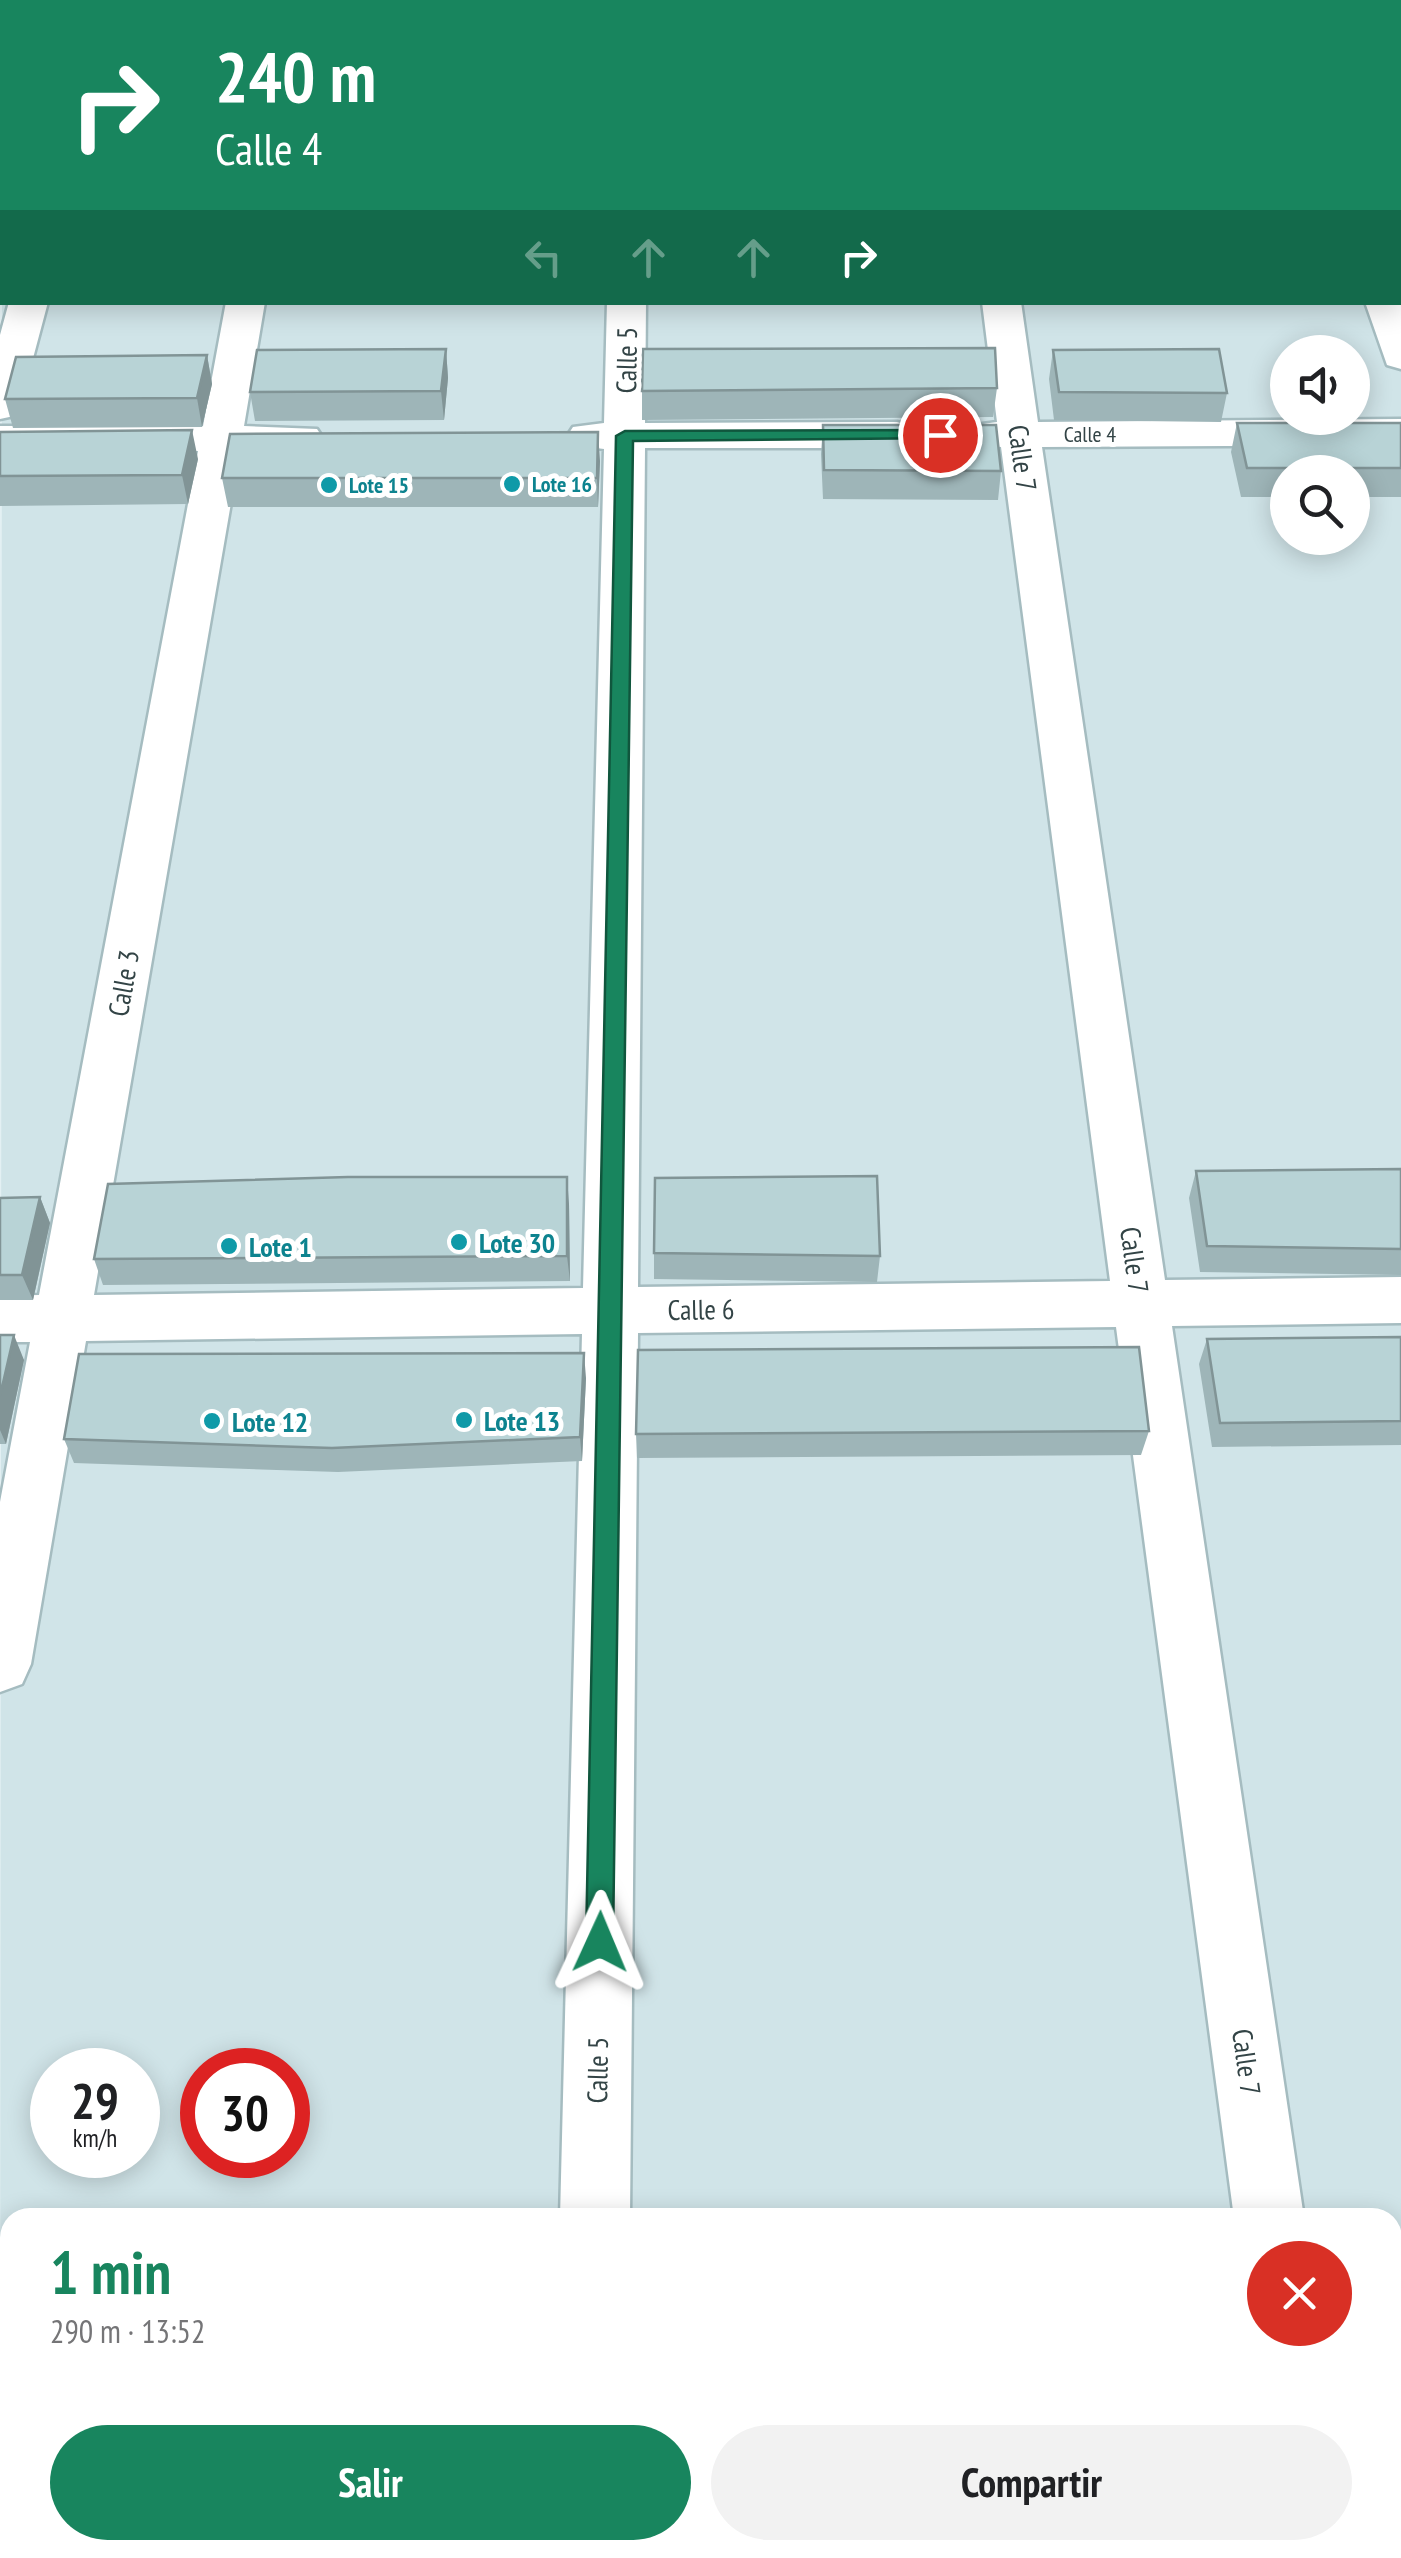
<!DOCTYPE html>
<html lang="es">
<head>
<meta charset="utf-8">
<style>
	:root { --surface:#fff; --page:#f2f2f2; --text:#202124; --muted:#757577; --accent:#18855e }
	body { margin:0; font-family:"PT Sans Narrow",sans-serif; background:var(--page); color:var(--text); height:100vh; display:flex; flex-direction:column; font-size:38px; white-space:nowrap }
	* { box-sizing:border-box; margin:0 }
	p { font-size:32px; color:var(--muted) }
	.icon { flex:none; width:55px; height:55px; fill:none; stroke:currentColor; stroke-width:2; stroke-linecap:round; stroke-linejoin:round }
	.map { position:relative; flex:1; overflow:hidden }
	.panel { position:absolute; left:0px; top:2208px; width:1402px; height:352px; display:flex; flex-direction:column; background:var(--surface); border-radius:30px 30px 0 0; box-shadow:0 5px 25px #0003 }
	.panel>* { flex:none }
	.guide { position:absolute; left:0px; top:0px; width:1402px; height:305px; box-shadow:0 5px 25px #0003; background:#18855e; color:#fff; overflow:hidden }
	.buttons { position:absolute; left:1270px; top:335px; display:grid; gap:20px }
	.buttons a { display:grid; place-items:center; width:100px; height:100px; border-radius:50%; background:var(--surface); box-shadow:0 5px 25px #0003; font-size:50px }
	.speed { position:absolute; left:30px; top:2048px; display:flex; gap:20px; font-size:50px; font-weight:700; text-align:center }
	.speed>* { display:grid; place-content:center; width:130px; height:130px; border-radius:50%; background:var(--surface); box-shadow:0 5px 25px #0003; line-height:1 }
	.speed small { font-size:25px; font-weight:400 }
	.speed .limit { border:15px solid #d22; background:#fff; color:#111 }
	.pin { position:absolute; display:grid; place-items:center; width:85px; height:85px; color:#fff; margin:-42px; border:5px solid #fff; border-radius:50%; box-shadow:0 2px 10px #0007 }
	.me { position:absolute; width:110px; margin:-55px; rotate:1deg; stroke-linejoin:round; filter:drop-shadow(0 0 8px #0008) }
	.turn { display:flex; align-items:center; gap:35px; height:210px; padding:0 50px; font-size:45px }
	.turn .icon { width:130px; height:130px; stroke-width:2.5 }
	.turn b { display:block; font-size:70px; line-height:85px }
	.lanes { display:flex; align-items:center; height:95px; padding:0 50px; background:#0003; justify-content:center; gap:50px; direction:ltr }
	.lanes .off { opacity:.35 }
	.round { display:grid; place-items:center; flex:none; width:105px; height:105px; border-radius:52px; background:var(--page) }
	.headline { display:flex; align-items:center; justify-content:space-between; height:170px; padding:0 50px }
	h1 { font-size:60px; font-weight:600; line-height:75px; color:var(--accent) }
	.button { display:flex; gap:20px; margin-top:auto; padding:20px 50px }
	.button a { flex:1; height:115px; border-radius:60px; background:var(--accent); color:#fff; font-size:40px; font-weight:600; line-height:115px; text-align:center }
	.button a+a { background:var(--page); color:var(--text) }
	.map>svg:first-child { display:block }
	.residential { fill:#d0e4e8; fill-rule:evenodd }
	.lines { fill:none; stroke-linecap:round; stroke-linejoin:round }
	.minor-casing { stroke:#a5bcc0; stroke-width:5 }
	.minor { fill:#fff; fill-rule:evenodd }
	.wall { fill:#9eb5b8 }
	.shaded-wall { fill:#819496 }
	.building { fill:#b8d3d6; stroke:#819496; stroke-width:2.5 }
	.route { fill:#18855e; stroke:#10563d; stroke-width:2.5 }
	.culture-dot { fill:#0f9aa8; stroke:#fff; stroke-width:4 }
	.labels { text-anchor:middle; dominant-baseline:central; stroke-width:10; stroke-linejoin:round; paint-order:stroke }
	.far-street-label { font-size:22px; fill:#334446; stroke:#fff }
	.far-culture-label { font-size:22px; font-weight:bold; fill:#0d838f; stroke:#fff; text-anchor:start }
	.street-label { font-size:28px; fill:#334446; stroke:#fff }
	.culture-label { font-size:28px; font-weight:bold; fill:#0d838f; stroke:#fff; text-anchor:start }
</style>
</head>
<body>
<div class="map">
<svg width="1401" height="2558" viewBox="0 0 1401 2558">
	<rect width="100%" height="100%" fill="#e3f0f3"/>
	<path class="residential" d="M83,0H1401V2558H0L2,289V302H1400V2ZM1288,352H1352V418H1288ZM1288,472H1352V538H1288ZM52,2070H138V2155H52ZM202,2070H288V2155H202ZM10,2218H1392V2550H10Z"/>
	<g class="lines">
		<g class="minor-casing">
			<path id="minor" d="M283,0H317V2H283Z
				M615,0H649V2H615Z
				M942,0H976V2H942Z
				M1274,0H1308L1309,2H1275Z
				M1400,297L1401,298V369L1387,365L1365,302H1400Z
				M9,302H48L20,407L14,416L0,419V335Z
				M226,302H265L244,426L317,429L323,438L317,447L240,451L94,1295L583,1288L604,449L573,445L567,436L573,427L604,423L607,302H646L645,423L897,422L912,426L918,435L912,444L897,448H645L638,1287L1110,1281L1001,447L968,444L962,435L968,426L997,422L982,302H1021L1038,422L1401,419V445L1042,447L1165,1280L1401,1277V1323L1172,1326L1304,2218H1234L1116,1327L638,1333L630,2218H560L582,1334L86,1341L31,1664L22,1684L0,1692V1502L30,1342H0V1296L39,1295L198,451L0,452V426H203Z
				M551,2550H627V2558H551Z
				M1277,2550H1353L1354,2558H1278Z"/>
		</g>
		<use href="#minor" class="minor"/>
	</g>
	<path class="wall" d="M446,349L448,378L444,420L255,421L250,392Z
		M1053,350L1227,393L1221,422L1054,420L1049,379Z
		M207,355L212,384L202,427L13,428L5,399Z
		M997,388L993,417L642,420V391Z
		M1237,423H1401V497H1352V472H1288V497H1241L1231,452Z
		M823,425L1001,471L998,500L823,499L821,454Z
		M0,432L198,459L188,504L0,506Z
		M600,461L598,507H228L222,478Z
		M1401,1169V1275L1200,1272L1189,1198L1196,1171Z
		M40,1197L50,1223L33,1300H0V1198Z
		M569,1204L570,1281L103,1285L94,1259Z
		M654,1253L880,1256L877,1282L654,1279Z
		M0,1335L24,1360L6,1444H0Z
		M1401,1337V1445L1212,1447L1199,1364L1207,1339Z
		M586,1378L582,1461L338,1472L74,1463L64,1439Z
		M1149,1431L1141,1455L637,1458L636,1434Z
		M1356,2550H1392L1401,2558H1357Z"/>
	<path class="shaded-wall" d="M446,349L448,378L444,420L441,391Z
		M207,355L212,384L202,427L197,398Z
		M192,430L198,459L188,504L182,475Z
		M598,432L600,461L598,507L597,478Z
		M567,1177L569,1204L570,1281L567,1256Z
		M40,1197L50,1223L33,1300L22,1275Z
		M14,1335L24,1360L6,1444L0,1430V1396Z
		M584,1353L586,1378L582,1461L580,1437Z"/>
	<path class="building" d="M995,348L997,388L642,391L643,349Z
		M446,349L441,391L250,392L257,350Z
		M1219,349L1227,393L1059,392L1053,350Z
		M207,355L197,398L5,399L16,357Z
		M1237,423H1401V468H1247Z
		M823,425H996L1001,471L824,470Z
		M192,430L182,475L0,476V432Z
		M598,432L597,478H222L230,434Z
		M1401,1169V1249L1207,1246L1196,1171Z
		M877,1176L880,1256L654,1253L655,1178Z
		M348,1177H567V1256L94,1259L108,1184Z
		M40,1197L22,1275H0V1198Z
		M0,1335H14L0,1396Z
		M1401,1337V1421L1220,1423L1207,1339Z
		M1139,1347L1149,1431L636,1434L638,1350Z
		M584,1353L580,1437L332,1448L64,1439L79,1354Z
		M1392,2463H1401V2558H1373L1372,2550H1392Z
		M0,2475H10V2550H526L525,2558H0Z
		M655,2550H1312L1314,2558H655Z"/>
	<path class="route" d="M940,430L949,435L947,438L633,441L613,1942L609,1951L600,1955L590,1951L586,1942L616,436L625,431Z"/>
	<g class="culture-dot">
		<circle cx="512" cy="484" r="10"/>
		<circle cx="329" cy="485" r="10"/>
		<circle cx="459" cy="1242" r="10"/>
		<circle cx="229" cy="1246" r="10"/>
		<circle cx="464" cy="1420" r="10"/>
		<circle cx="212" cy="1421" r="10"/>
	</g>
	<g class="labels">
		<g class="far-street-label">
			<text x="1090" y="434">Calle 4</text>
		</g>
		<g class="far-culture-label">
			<text x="532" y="484">Lote 16</text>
			<text x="349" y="485">Lote 15</text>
		</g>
		<g class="street-label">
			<text transform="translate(626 360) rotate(-89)">Calle 5</text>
			<text transform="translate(1023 458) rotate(82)">Calle 7</text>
			<text transform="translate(123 983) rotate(-80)">Calle 3</text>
			<text transform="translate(1135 1260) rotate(82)">Calle 7</text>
			<text transform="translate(701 1309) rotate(-1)">Calle 6</text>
			<text transform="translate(1247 2062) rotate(82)">Calle 7</text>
			<text transform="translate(597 2070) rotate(-89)">Calle 5</text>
		</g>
		<g class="culture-label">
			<text x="479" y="1242">Lote 30</text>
			<text x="249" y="1246">Lote 1</text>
			<text x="484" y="1420">Lote 13</text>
			<text x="232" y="1421">Lote 12</text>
		</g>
	</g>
</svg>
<div class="buttons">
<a><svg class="icon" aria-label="sound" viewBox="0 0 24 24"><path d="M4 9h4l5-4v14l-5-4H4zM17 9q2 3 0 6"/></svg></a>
<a><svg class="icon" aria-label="search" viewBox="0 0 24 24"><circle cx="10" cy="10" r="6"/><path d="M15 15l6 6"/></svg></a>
</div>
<div class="speed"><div>29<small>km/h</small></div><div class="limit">30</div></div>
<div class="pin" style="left:940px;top:435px;background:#d93025"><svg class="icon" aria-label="arrive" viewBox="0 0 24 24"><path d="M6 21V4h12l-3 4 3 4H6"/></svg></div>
<svg class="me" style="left:600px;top:1942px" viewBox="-20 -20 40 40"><path d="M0-17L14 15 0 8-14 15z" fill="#18855e" stroke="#fff" stroke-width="4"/></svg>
<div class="guide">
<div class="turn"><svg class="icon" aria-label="right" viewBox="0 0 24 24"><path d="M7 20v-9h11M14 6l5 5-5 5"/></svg><div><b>240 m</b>Calle 4</div></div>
<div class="lanes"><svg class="icon off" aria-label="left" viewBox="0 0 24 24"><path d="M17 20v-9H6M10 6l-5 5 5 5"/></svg><svg class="icon off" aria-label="ahead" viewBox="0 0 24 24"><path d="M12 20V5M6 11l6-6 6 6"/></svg><svg class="icon off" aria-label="ahead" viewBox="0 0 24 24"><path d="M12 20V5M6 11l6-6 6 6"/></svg><svg class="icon" aria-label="right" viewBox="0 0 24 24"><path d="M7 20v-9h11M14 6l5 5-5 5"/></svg></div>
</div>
<section class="panel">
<div class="headline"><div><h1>1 min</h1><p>290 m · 13:52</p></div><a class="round" style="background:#d93025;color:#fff"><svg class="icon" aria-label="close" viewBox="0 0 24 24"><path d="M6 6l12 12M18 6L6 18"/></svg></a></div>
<div class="button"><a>Salir</a><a>Compartir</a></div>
</section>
</div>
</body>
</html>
